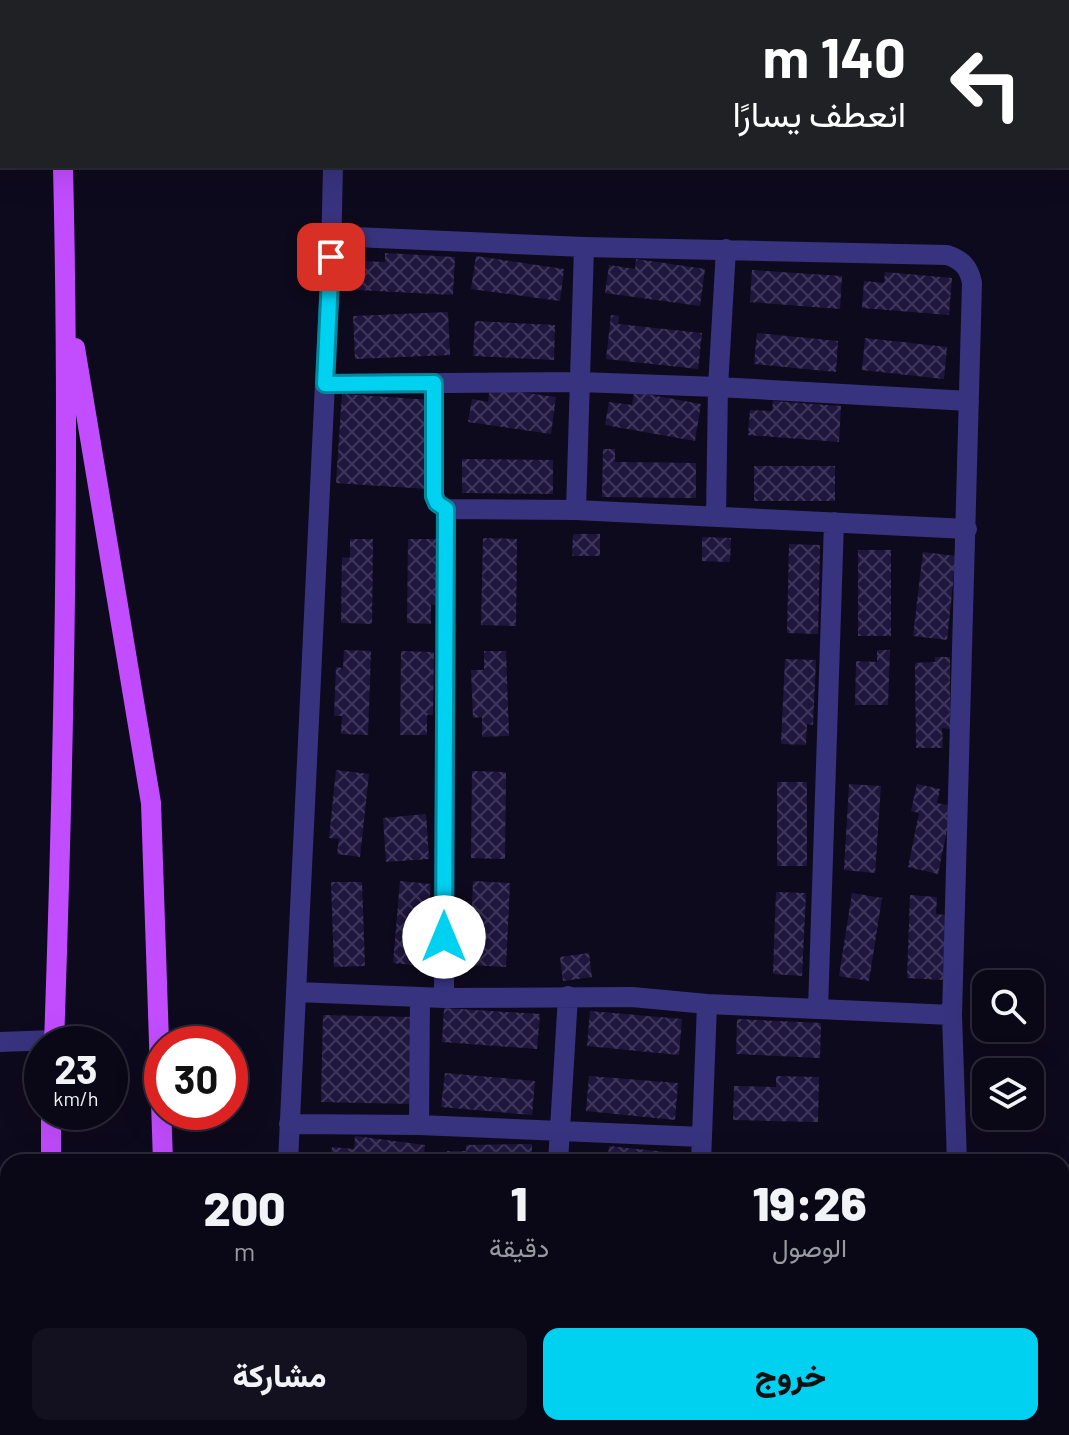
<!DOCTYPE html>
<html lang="ar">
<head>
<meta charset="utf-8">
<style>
	:root { --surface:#0a0816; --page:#13111f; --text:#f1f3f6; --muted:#999aa1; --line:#2a2935; --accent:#00d1f1 }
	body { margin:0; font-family:Barlow,Vazirmatn,sans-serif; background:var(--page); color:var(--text); direction:rtl; height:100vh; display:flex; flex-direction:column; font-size:30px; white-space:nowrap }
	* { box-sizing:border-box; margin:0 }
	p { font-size:26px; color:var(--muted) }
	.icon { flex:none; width:44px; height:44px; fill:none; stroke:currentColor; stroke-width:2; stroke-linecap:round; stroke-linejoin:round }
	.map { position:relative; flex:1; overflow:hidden; direction:ltr }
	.side { position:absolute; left:0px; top:1154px; width:1070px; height:282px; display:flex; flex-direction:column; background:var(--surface); border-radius:24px 24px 0 0; box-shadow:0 8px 32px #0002,0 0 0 2px var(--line); direction:rtl }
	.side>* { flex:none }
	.guide { position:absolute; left:0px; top:0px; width:1070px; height:168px; box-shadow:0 8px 32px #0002,0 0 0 2px var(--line); direction:rtl; background:#202124; color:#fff; overflow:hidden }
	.controls { position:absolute; left:972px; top:970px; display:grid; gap:16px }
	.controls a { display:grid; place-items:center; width:72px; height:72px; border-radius:16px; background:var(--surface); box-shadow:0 8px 32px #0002,0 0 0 2px var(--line); font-size:40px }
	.speed { position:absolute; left:24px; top:1026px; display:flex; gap:16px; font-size:40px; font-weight:700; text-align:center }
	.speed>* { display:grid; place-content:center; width:104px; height:104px; border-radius:50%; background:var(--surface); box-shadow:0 8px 32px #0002,0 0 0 2px var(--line); line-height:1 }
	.speed small { font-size:20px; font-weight:400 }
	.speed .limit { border:12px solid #d22; background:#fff; color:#111 }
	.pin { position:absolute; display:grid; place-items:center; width:68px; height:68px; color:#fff; margin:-34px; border-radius:16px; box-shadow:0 4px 12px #0006 }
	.me { position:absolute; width:88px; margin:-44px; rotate:0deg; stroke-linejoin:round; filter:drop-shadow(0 0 6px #0008) }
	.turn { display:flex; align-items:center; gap:28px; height:168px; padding:0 32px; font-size:36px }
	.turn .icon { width:104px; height:104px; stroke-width:2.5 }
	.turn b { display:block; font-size:56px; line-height:68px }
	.eta { display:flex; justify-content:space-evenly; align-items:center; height:136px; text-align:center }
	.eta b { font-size:48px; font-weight:800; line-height:56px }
	.action { display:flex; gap:16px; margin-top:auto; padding:16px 32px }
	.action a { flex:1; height:92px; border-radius:16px; background:var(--accent); color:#111; font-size:32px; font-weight:800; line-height:92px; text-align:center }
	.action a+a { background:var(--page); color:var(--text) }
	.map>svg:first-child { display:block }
	.building { fill:url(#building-cross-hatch) }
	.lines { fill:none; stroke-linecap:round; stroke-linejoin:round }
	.street { stroke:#38337e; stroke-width:20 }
	.primary { stroke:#c24dff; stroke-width:20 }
	.route-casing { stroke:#00889d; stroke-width:20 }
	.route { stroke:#00d1f1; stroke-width:14 }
</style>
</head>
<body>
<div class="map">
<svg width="1069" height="1435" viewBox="0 0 1069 1435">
	<defs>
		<pattern id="building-cross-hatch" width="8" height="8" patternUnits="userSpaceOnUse" patternTransform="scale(2)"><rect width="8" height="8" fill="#1f163e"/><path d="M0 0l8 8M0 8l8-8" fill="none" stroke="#3e365b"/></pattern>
	</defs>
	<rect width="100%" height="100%" fill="#0e0a1d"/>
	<path class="building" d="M385,253L455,257L453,295L357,290L358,261L385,262Z
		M476,256L564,269L560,301L471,289Z
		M636,259L705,269L700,306L605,293L609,265L635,269Z
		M752,270L842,276L840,309L750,302Z
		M885,272L952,278L949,315L862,308L864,281L884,283Z
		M448,312L450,355L355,359L353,316Z
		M611,315L619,316L618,324L702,333L698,369L606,359Z
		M475,321L555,325L554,360L473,356Z
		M757,333L838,341L836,372L754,364Z
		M865,338L947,347L944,379L862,370Z
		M490,388L556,397L551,434L468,422L472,399L488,402Z
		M634,392L701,404L695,441L605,425L609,402L632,405Z
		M342,394L432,400L427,489L336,483Z
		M773,401L841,406L839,442L748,435L750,410L772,411Z
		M603,449H615V462L696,463V498L602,497Z
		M462,459L553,460V494L462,493Z
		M754,466H835V501H754Z
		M573,534H600V556H572Z
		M702,537L731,538L730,562L702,561Z
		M483,538L517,539L516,626L481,625Z
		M350,539H373L372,624L341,623L342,557L350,558Z
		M408,539H440L439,604L431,605V624L407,623Z
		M789,544L820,545L818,634L787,633Z
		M858,550H891V636H858Z
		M923,552L956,556L947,640L913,636Z
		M344,650L371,651L368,735L341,734L342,716H334L336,667L343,668Z
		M877,650H890L888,705H855L856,661L877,662Z
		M401,651L434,652L433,715H427V735H400Z
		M484,651H506L509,736L482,737V717L473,718L471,670H484Z
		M935,657H950V729L942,728L943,748H916L915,663L935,662Z
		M785,659L816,660L813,725L807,724L806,745L781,744Z
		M336,770L369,774L360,857L337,854L339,839L329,838Z
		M472,771L506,772L505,859L471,858Z
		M777,782H807V866H777Z
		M849,784L881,786L875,873L844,870Z
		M917,784L940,789L937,803L952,806L938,874L908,867L919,813L911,811Z
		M426,814L429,859L386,862L383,818Z
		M400,881L431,884L424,966L393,963Z
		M473,881L510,883L506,967L469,965Z
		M331,882H362L365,966L334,967Z
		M776,892L806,893L802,976L773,974Z
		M852,893L882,898L869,981L839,976Z
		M910,895L937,897L936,914L945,915L943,980L907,978Z
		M589,953L592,977L563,981L560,957Z
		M444,1008L540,1014L537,1049L442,1042Z
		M590,1011L682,1019L679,1055L587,1046Z
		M323,1015L411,1017L409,1104L321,1102Z
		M737,1019L821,1023L820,1058L736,1054Z
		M445,1073L535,1081L532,1115L441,1107Z
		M589,1076L678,1083L675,1120L586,1111Z
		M776,1076L819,1077L818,1122L733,1120L734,1086L776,1087Z
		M355,1136L425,1145L423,1162H330L332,1147L354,1149Z
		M532,1144V1162H448L447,1151H466V1145Z
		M609,1146L675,1153L674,1162H583L584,1154L608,1157Z
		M728,1153L817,1158V1162H728Z
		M841,1155L919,1160V1162H841Z"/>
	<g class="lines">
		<path class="street" d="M334,0V2
			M331,236L584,247L947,255C962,260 969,267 972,283L952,1015L957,1162
			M434,383V496L437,503L446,509L576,510L967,529
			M325,384L579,382L718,387L969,401
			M576,510L584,247
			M716,517L718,387L726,249
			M834,522L818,1009L952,1015
			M297,992L444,998L632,997L707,1004L701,1162
			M444,998L446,509
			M707,1004L818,1009
			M0,1042L54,1040
			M289,1124L419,1125L702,1137
			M419,1125L420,997
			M288,1162L331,257L333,166
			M558,1162L568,996"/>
		<path class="primary" d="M59,0V2
			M75,348L151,803L163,1162
			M54,1044C64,751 70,459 63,166
			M51,1162V1112
			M50,1435V1428
			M162,1435V1428"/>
	</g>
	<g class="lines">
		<g class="route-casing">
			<path id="route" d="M331,257L325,384L434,383V496L437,503L446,509L444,937"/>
		</g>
		<use href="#route" class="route"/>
	</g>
</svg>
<div class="controls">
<a><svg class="icon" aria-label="search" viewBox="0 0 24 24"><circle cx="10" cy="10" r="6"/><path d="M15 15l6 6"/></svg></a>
<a><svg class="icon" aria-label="layers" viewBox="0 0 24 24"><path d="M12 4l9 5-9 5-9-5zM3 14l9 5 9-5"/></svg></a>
</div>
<div class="speed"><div>23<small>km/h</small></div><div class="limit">30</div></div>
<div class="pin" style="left:331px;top:257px;background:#d93025"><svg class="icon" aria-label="arrive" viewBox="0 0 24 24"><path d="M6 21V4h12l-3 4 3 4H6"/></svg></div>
<svg class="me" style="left:444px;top:937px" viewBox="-20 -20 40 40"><circle r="19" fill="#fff"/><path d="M0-13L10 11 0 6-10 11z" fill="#00d1f1"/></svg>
<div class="guide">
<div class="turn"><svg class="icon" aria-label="left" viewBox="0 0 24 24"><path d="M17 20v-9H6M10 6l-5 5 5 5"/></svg><div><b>140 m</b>انعطف يسارًا</div></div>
</div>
<section class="side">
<div class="eta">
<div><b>19:26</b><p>الوصول</p></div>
<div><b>1</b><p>دقيقة</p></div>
<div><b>200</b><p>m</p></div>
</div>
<div class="action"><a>خروج</a><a>مشاركة</a></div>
</section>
</div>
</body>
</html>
